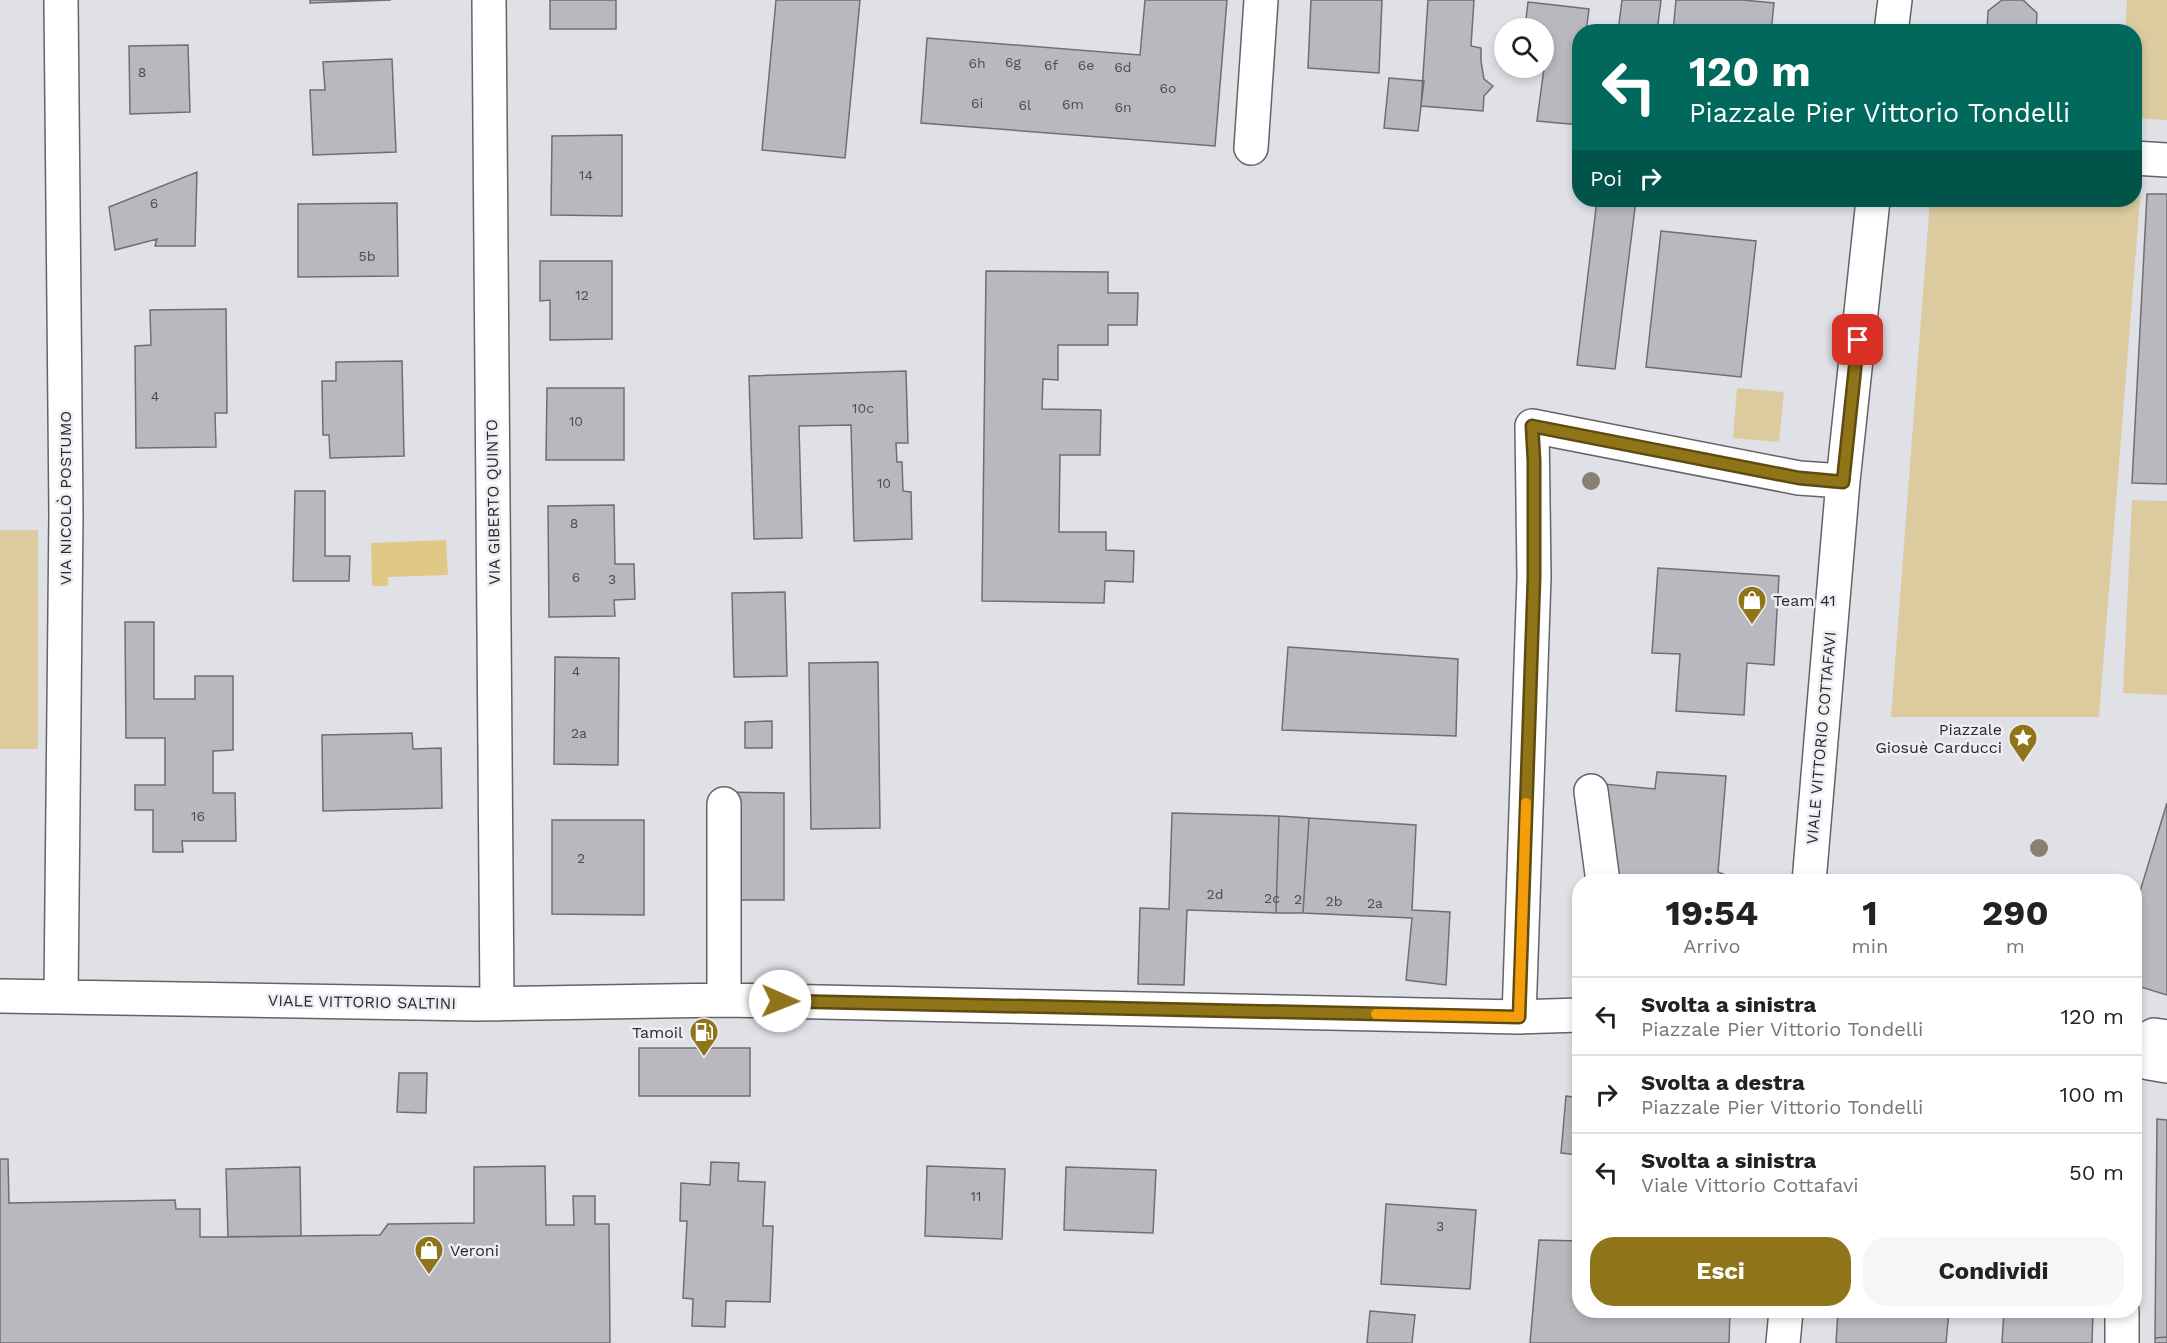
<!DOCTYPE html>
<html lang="it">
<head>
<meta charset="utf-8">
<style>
	:root { --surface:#fff; --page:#f6f6f6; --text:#222; --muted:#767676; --line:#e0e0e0; --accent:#907419 }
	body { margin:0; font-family:"Work Sans",sans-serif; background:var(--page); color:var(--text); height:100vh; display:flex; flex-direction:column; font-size:22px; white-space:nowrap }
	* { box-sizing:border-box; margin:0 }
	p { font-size:20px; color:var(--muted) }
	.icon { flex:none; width:33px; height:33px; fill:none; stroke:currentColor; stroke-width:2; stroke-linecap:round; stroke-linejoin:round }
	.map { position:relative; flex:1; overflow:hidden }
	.side { position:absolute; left:1572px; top:874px; width:570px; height:444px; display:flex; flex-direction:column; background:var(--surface); border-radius:24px; box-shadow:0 3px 9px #0003 }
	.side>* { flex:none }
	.hud { position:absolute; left:1572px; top:24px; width:570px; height:183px; border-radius:24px; box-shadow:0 3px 9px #0003; background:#00695c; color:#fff; overflow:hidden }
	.tools { position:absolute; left:1494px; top:18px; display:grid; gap:12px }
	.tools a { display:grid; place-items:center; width:60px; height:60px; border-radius:50%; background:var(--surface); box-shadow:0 3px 9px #0003; font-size:30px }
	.pin { position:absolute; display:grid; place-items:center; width:51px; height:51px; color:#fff; margin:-26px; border-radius:12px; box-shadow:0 3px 9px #0006 }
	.me { position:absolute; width:66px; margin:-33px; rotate:91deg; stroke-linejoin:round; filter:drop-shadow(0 0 4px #0008) }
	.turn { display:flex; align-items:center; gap:21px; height:126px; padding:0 18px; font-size:27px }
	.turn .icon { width:78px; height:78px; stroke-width:2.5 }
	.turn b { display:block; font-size:42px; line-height:51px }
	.then { display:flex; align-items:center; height:57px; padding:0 18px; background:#0003; gap:12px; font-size:22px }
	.eta { display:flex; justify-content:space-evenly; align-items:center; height:102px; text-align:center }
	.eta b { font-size:36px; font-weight:700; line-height:42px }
	.primary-button { display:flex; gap:12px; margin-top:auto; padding:12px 18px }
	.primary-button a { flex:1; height:69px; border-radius:24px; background:var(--accent); color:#fff; font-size:24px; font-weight:700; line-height:69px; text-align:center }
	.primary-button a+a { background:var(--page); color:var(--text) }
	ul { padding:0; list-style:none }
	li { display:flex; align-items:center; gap:18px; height:78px; padding:0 18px; border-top:2px solid var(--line) }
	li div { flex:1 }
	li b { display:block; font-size:22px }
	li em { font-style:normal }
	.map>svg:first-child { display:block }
	.green { fill:#dbcb9f }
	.water { fill:#e1c884 }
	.building { fill:#b9b8bf; stroke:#6e6e74; stroke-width:1.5 }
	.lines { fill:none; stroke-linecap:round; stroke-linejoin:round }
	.minor-casing { stroke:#636369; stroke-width:36 }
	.minor { stroke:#fff; stroke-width:33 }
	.tree { fill:#878174 }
	.route-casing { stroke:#5e4b10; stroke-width:15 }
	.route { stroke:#907419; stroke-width:10 }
	.slow { stroke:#f59e0b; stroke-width:10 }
	.labels { text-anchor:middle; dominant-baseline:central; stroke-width:5; stroke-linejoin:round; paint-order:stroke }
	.number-label { font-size:14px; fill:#4d4d51 }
	.street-label { font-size:16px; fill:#29292c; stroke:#ededf4 }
	.poi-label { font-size:16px; fill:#29292c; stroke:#ededf4; text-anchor:start }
</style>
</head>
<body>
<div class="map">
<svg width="2167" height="1343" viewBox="0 0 2167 1343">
	<rect width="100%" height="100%" fill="#e0e0e7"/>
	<path class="green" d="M2127,0H2167V120L2135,118L2134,32L2125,31Z
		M2135,161H2143L2099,717H1891L1930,200H2134Z
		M1737,388L1784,392L1779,442L1733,438Z
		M2132,500L2167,501V695L2123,693Z
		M0,530H38V749H0Z"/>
	<path class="water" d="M446,540L448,575L388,577V586H372L371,543Z"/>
	<path class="building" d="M310,0H391L310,3Z
		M550,0H616V29H550Z
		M776,0H860L845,158L762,150Z
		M1145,0H1227L1215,146L921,123L927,38L1140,55Z
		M1311,0H1382L1379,73L1308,68Z
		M1428,0H1474L1471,46L1481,48V61L1484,79L1493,86L1484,96L1483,111L1421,106Z
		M1622,0H1661L1657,32H1618Z
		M1676,0H1743L1774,3L1771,32H1673Z
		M2002,0H2023L2037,13L2036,31H1987L1988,11Z
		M1528,2L1589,9L1586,32H1580V125L1537,121L1544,68V28H1525Z
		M188,45L190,112L130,114L129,46Z
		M392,59L396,152L313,155L310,90H325L323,62Z
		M1389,78L1424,81L1418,131L1384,128Z
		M622,135V216L551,215L552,136Z
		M197,172L195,246H155L157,239L115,250L109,207Z
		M2147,194H2167V484L2132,483Z
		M1597,200H1636L1615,369L1577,365Z
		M397,203L398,276L298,277V204Z
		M1661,231L1756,241L1741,377L1646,367Z
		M540,261H612V339L550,340V300L540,301Z
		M986,271L1108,272V293H1138L1137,325H1108V345H1058V380L1043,379L1042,409L1101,410L1100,455H1060L1059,532H1106V550L1134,551L1133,582L1105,581L1104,603L982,601Z
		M226,309L227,413H215L216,447L136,448L135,346L151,345L150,310Z
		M402,361L404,456L330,458L329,435H323L322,381H336V362Z
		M906,371L908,443H896L897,462H902L903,491L911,492L912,539L854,541L851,425L799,426L802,538L754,539L749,376Z
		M547,388H624V460H546Z
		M295,491H325V556H350L349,581H293Z
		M614,505L615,564H634L635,599L614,600L615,616L549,617L548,506Z
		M1658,568L1779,576L1774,665L1747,663L1744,715L1676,711L1680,654L1652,653Z
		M785,592L787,676L734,677L732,593Z
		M125,622H154V699H195V676H233V750L213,751V793H235L236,841H182L183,852H153V810H135V785H165V738H126Z
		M1288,647L1458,659L1456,736L1282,730Z
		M555,657L619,658L618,765L554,764Z
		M878,662L880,828L811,829L809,663Z
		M772,721V748H745V722Z
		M412,733L413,749L441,748L442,808L323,811L322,735Z
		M1657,772L1726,776L1718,872L1726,875L1731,882H1614L1604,784L1655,789Z
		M727,792L784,793V900H726Z
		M2167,803V995L2134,985V911Z
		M1172,813L1279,816L1276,913L1187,910L1184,985L1138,984L1140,908L1169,909Z
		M1279,816L1309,818L1303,913H1276Z
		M1309,818L1416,825L1412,910L1450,912L1446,985L1406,980L1412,918L1303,913Z
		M552,820H644V915L552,914Z
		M639,1048H750V1096H639Z
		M399,1073H427L426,1113L397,1112Z
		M1566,1096L1580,1098V1155L1561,1153Z
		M2157,1119L2167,1120V1337L2155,1338Z
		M0,1159H8L9,1203L175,1200L176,1209H200V1237L380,1235L388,1224L474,1223V1167L545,1166L546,1225H574L573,1196H595V1224H609L610,1343H0Z
		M711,1162L739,1163L738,1181L765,1182L763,1226H773L770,1302L726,1301L725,1327L692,1326L693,1299L683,1298L687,1221H680L681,1183L710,1185Z
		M927,1166L1005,1169L1002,1239L925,1236Z
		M300,1167L301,1236L228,1237L226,1169Z
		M1066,1167L1156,1170L1153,1233L1064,1230Z
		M1386,1204L1476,1210L1470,1289L1381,1284Z
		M1539,1240L1580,1241V1311H1730L1729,1343H1530Z
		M1370,1311L1415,1315L1412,1343H1367Z
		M1838,1311H1949L1946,1343H1836Z
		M2004,1311H2093L2092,1343H2002Z
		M2167,1337V1343H2155V1338Z"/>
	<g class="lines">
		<g class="minor-casing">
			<path id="minor" d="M489,0L497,1004
				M1891,32L1895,0
				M1251,148L1261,0
				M2134,158L2167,160
				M1591,791L1603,882
				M724,804V1000
				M1809,882L1843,481L1873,200
				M0,996L476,1004L724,1000L1519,1017L1580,1015
				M61,996L66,514L61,0
				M1519,1017L1534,577L1532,426L1799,478L1843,481
				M2134,1046L2154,1035L2167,1037
				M2136,1046L2149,1063L2167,1066
				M1783,1343L1786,1311
				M2122,1343V1311"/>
		</g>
		<use href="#minor" class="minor"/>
	</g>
	<g class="tree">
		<circle cx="1591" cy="481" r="9"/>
		<circle cx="2039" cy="848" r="9"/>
	</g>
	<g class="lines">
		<g class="route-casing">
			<path id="route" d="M780,1001L1519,1017L1534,577V461L1532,426L1799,478L1843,482L1858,340"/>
		</g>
		<use href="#route" class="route"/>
		<path class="slow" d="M1376,1014L1519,1017L1526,803"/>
	</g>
	<defs>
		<g id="shop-pin" transform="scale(1.5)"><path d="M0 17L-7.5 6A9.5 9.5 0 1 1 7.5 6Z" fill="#907419" stroke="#ededf4"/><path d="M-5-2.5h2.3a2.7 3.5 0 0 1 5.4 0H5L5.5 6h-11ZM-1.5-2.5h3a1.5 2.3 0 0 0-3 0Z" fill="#fff"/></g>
		<g id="sight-pin" transform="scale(1.5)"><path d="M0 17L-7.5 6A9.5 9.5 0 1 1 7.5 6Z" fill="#907419" stroke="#ededf4"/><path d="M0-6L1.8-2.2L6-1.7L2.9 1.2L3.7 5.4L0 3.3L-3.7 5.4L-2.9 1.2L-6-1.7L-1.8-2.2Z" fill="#fff"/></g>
		<g id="fuel-pin" transform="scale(1.5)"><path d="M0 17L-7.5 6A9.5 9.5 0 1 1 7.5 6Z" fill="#907419" stroke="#ededf4"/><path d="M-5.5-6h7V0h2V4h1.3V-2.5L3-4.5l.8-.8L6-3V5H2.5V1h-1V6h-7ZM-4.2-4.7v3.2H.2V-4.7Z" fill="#fff"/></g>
	</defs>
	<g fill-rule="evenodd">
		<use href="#shop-pin" x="1752" y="600"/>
		<use href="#sight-pin" x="2023" y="738"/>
		<use href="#fuel-pin" x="704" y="1032"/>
		<use href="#shop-pin" x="429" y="1250"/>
	</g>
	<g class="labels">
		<g class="number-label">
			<text x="1013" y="62">6g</text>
			<text x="977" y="63">6h</text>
			<text x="1051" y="65">6f</text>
			<text x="1086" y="65">6e</text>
			<text x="1123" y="67">6d</text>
			<text x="142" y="72">8</text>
			<text x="1168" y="88">6o</text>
			<text x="977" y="103">6i</text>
			<text x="1073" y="104">6m</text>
			<text x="1025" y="105">6l</text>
			<text x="1123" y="107">6n</text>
			<text x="586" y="175">14</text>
			<text x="154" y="203">6</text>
			<text x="367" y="256">5b</text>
			<text x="582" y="295">12</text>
			<text x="155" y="396">4</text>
			<text x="863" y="408">10c</text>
			<text x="576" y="421">10</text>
			<text x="884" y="483">10</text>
			<text x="574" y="523">8</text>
			<text x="576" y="577">6</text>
			<text x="612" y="579">3</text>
			<text x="576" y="671">4</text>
			<text x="579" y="733">2a</text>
			<text x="198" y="816">16</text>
			<text x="581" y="858">2</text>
			<text x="1215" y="894">2d</text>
			<text x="1272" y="898">2c</text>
			<text x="1298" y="899">2</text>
			<text x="1334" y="901">2b</text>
			<text x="1375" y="903">2a</text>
			<text x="976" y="1196">11</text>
			<text x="1440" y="1226">3</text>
		</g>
		<g class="street-label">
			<text transform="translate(65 498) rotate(-90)">VIA NICOLÒ POSTUMO</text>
			<text transform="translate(493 502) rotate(-91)">VIA GIBERTO QUINTO</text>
			<text transform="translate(1821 738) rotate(-85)">VIALE VITTORIO COTTAFAVI</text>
			<text transform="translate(362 1002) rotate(1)">VIALE VITTORIO SALTINI</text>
		</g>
		<g class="poi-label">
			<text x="1773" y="600">Team 41</text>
			<text x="2002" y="729" text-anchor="end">Piazzale<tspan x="2002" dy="18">Giosuè Carducci</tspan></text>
			<text x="683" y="1032" text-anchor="end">Tamoil</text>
			<text x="450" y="1250">Veroni</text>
		</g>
	</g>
</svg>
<div class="tools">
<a><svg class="icon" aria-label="search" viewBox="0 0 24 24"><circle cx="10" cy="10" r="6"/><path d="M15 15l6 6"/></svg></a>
</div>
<div class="pin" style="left:1858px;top:340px;background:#d93025"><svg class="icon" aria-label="arrive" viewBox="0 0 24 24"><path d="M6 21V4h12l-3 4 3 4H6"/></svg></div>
<svg class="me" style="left:780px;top:1001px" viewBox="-20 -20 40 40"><circle r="19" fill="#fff"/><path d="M0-13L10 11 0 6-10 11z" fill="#907419"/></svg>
<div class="hud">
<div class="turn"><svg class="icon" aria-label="left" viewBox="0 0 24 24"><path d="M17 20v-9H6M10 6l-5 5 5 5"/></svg><div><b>120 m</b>Piazzale Pier Vittorio Tondelli</div></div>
<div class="then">Poi<svg class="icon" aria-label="right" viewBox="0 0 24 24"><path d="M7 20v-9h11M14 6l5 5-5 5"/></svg></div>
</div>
<section class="side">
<div class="eta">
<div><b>19:54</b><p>Arrivo</p></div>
<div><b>1</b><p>min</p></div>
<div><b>290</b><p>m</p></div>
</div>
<ul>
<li><svg class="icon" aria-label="left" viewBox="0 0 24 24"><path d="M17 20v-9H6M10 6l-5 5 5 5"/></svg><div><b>Svolta a sinistra</b><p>Piazzale Pier Vittorio Tondelli</p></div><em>120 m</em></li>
<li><svg class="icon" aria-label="right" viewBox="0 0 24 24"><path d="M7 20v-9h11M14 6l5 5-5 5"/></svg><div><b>Svolta a destra</b><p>Piazzale Pier Vittorio Tondelli</p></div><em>100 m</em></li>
<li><svg class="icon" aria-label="left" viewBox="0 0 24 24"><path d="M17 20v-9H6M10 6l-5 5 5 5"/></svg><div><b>Svolta a sinistra</b><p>Viale Vittorio Cottafavi</p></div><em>50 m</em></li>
</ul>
<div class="primary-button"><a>Esci</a><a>Condividi</a></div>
</section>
</div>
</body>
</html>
